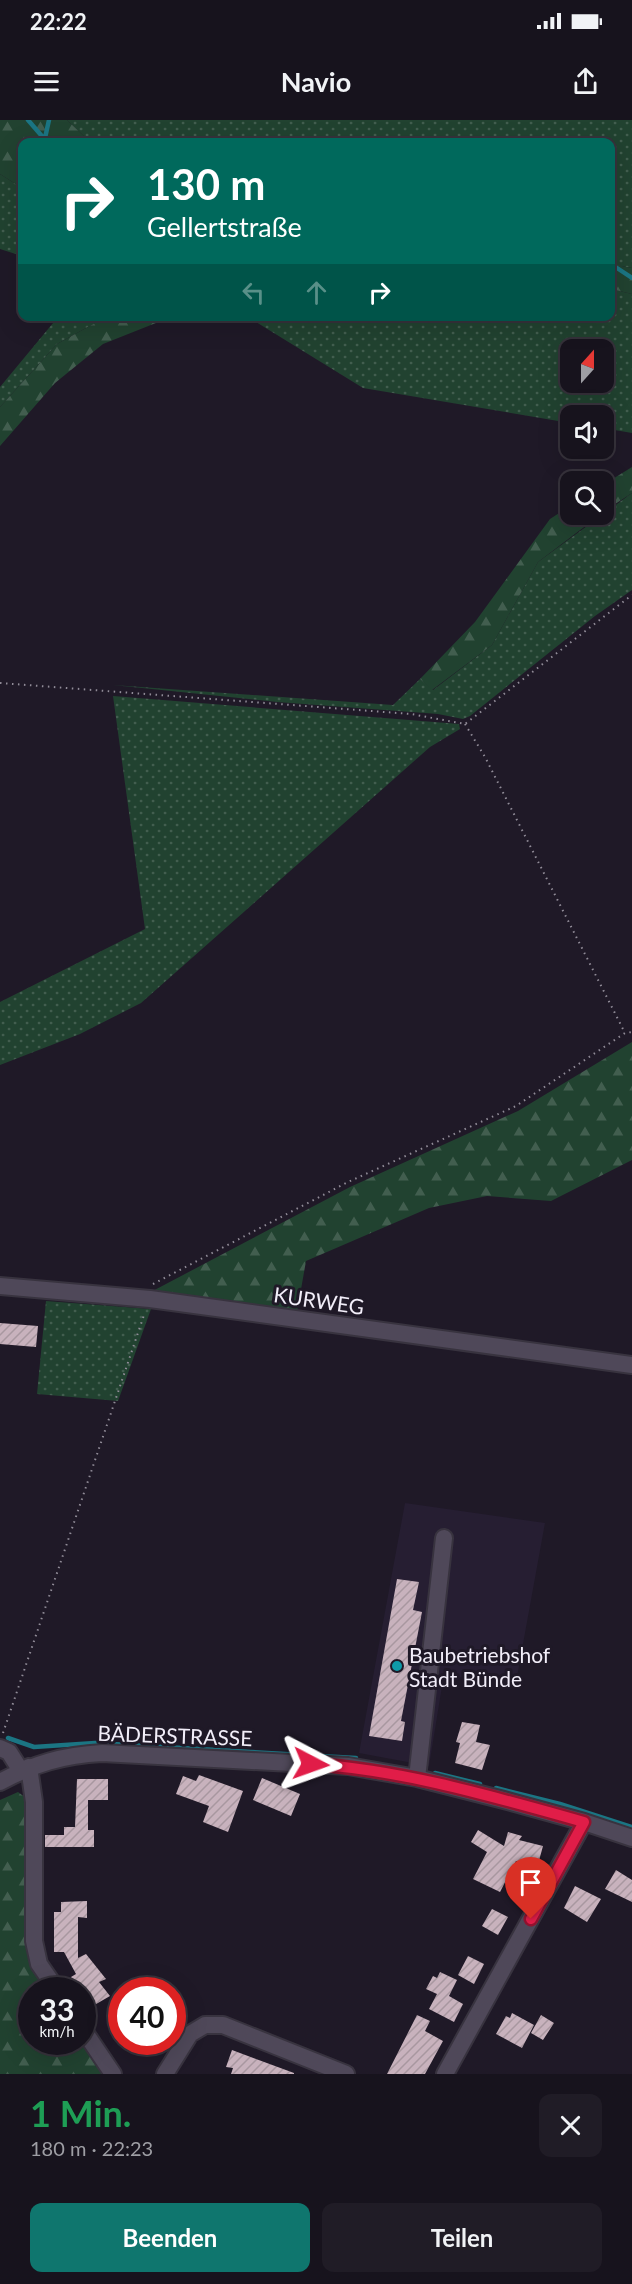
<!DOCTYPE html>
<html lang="de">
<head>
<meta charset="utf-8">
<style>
	:root { --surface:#17131d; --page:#201c26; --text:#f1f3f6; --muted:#9e9ea4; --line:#36323b; --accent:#0f766e }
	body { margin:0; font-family:Lato,sans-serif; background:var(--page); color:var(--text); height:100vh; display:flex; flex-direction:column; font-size:22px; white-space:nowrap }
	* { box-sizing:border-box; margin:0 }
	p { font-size:20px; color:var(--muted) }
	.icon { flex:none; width:33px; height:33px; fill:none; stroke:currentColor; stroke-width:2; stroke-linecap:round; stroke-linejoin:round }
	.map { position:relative; height:1954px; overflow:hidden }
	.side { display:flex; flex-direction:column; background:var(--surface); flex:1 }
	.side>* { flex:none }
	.top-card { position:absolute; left:18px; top:18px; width:597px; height:183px; border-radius:12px; box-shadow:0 6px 24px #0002,0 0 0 2px var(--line); background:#00695c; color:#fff; overflow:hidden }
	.needle { width:39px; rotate:21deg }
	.buttons { position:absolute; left:560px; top:219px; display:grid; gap:12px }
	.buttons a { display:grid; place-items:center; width:54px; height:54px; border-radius:12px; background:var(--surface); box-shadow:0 6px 24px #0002,0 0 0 2px var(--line); font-size:30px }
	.speed { position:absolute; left:18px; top:1857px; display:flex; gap:12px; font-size:30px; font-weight:700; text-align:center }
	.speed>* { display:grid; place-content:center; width:78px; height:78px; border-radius:50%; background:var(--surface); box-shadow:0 6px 24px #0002,0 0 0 2px var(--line); line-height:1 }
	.speed small { font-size:15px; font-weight:400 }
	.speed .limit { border:9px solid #d22; background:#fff; color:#111 }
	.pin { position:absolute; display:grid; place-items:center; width:51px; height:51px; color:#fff; margin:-62px -26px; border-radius:50% 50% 50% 0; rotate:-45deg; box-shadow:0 0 6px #0007 }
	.pin .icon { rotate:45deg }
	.me { position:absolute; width:66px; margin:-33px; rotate:94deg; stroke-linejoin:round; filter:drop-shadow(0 0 4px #0008) }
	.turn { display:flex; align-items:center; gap:21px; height:126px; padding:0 30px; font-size:27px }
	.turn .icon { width:78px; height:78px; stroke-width:2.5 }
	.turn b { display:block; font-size:42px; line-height:51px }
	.lanes { display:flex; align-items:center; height:57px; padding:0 30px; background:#0003; justify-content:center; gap:30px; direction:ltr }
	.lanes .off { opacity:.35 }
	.round { display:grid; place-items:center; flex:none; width:63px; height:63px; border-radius:12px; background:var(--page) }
	.overview { display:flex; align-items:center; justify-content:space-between; height:102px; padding:0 30px }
	h1 { font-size:36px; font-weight:700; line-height:45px; color:#1e9e55 }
	.button { display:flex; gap:12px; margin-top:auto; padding:12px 30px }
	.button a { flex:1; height:69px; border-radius:12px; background:var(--accent); color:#fff; font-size:24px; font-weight:700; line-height:69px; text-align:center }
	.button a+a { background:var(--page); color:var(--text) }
	.status { display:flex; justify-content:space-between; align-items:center; height:42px; padding:0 30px; background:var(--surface); direction:ltr }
	.status svg { height:16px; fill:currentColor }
	header { display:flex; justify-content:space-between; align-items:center; height:78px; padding:0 30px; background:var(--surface); font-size:27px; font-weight:700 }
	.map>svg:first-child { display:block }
	.built { fill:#261e32 }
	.grass { fill:url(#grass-dots); fill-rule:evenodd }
	.forest { fill:url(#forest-firs) }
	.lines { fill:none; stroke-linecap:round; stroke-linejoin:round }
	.stream { stroke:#1b7583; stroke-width:4.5 }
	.building { fill:url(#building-hatch) }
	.minor-casing { stroke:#38333f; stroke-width:20 }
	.path { stroke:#918c98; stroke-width:2; stroke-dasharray:1.5 4.5; stroke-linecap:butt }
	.minor { stroke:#4f4859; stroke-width:16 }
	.route-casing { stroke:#92132f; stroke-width:15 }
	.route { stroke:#e11d48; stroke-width:10 }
	.culture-dot { fill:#0f9aa8; stroke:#1f1927; stroke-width:2 }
	.labels { text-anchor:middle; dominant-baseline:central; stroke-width:6; stroke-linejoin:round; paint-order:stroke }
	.street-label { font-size:21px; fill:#f2eef9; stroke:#1f1927 }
	.poi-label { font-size:21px; fill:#f2eef9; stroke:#1f1927; text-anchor:start }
</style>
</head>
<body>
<div class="status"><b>22:22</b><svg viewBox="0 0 49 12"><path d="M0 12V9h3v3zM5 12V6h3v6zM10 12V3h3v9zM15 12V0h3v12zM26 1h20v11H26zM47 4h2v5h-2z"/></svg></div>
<header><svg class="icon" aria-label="menu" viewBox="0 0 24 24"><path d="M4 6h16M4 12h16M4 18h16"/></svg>Navio<svg class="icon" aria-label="share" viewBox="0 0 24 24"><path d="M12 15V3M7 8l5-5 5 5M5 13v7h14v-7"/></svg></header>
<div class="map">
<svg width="632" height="1954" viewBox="0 0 632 1954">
	<defs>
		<pattern id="grass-dots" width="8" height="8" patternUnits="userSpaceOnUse" patternTransform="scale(1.5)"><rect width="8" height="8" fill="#214230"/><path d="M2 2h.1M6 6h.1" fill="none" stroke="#425e4f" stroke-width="1.8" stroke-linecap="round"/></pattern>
		<pattern id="forest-firs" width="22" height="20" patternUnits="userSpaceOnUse" patternTransform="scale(1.5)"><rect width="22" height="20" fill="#214230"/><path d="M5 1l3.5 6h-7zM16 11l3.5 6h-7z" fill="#425e4f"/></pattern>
		<pattern id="building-hatch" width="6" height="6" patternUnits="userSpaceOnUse" patternTransform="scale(1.5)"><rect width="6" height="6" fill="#c8b2bd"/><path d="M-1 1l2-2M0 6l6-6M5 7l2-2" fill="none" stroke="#a897a0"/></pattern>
	</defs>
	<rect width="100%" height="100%" fill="#1f1927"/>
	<path class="built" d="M405,1383L545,1403L515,1568L444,1554L429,1646L359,1633Z"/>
	<path class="grass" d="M67,0H632V148L611,144L610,22H90Z
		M0,54L22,68V136L0,129Z
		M611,169L632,174V313L603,308V296H570V303L363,268L248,197L610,196ZM570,230H603V262H570Z
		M58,197H106L57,224L0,287V267Z
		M632,373V470L595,496L470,596L463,599L438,594L277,582L113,565L393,585L420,559L433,570L492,525L538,442Z
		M113,576L459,604L460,609L430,627L141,883L80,914L0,945V882L145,809Z
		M46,1181L151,1189L118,1281L37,1274Z"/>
	<path class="forest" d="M0,0H67L90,22H22V68L0,54Z
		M611,144L632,148V174L611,169Z
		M106,197H171L103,224L55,263L0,326V287L57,224Z
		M632,347V373L603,392V365Z
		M570,386V394L600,395L538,442L492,525L432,570L420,559L475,502L550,399Z
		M632,922V1040L551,1081L487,1076L429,1088L306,1141L297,1192L147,1174L350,1067L518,991Z
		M18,1672L26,1678L29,1821L50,1870H32V1922H82L103,1954H0V1680Z"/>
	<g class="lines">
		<path class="stream" d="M28,0L47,22
			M45,18L49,0
			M610,148H617L632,158
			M8,1618L34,1627L95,1623L356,1638
			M435,1653L480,1664
			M496,1668L560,1684L632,1707"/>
	</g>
	<path class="building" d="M0,1203L38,1206L36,1227L0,1224Z
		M397,1459L419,1462L413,1490L422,1492L401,1601L405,1602L402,1621L369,1616Z
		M462,1602L480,1605L476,1622L490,1625L482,1650L455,1643L460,1623L456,1622Z
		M199,1655L243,1671L228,1712L203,1702L209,1686L176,1674L183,1656L196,1661Z
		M262,1658L300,1674L291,1696L253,1680Z
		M77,1659H108V1680H88V1710H94V1727H45V1715H64V1707H75Z
		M478,1710L504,1726L508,1712L522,1716L519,1720L543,1726L537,1748L516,1741L500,1772L473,1759L487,1732L471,1722Z
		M616,1750L632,1760V1782L605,1769Z
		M575,1766L601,1779L587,1802L564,1788Z
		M87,1781V1798L78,1797V1838L86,1834L106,1859L99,1862L110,1876L91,1887L82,1874V1870H80L71,1857L76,1854L64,1832H54V1792H61V1782Z
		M492,1789L508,1797L498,1815L482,1806Z
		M468,1836L484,1844L474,1864L458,1855Z
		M440,1852L457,1860L449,1876L463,1884L454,1902L429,1889L437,1874L426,1869L433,1856L437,1858Z
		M512,1893L534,1905L522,1928L496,1914L506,1896L510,1898Z
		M417,1895L430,1901L425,1911L443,1921L425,1954H387Z
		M541,1895L554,1903L543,1920L531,1913Z
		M232,1930L294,1953V1954H231L233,1948L226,1947Z"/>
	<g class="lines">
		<g class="minor-casing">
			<path id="minor" d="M0,1166L150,1179L632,1245
				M0,1628L9,1632L21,1651
				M29,1647L34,1682V1821L39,1844L57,1870
				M417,1658L444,1418
				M0,1662C33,1644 64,1635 102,1633L348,1646L417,1658L500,1679L584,1702L632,1718
				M82,1908L113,1954
				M165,1954L190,1914L205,1905H223L346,1954
				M445,1954L584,1702"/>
		</g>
		<path class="path" d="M0,563L411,594L465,604L632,475
			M465,604L485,637L625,913
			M153,1164L348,1062L516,986L625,913L632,912
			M3,1613L144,1195"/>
		<use href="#minor" class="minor"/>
	</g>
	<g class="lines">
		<g class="route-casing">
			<path id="route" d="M311,1644C404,1650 494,1677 584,1702L531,1799"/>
		</g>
		<use href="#route" class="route"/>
	</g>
	<circle class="culture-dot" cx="397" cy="1546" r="6"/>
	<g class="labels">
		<g class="street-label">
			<text transform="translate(319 1180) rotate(8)">KURWEG</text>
			<text transform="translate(175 1615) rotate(2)">BÄDERSTRASSE</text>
		</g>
		<g class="poi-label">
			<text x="409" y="1534">Baubetriebshof<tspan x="409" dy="24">Stadt Bünde</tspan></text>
		</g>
	</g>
</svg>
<div class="buttons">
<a><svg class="needle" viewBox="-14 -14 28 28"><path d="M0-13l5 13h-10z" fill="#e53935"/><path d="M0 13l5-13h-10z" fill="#9e9ea4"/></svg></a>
<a><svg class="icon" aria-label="sound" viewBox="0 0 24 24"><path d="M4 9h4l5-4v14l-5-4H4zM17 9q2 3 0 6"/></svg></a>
<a><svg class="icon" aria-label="search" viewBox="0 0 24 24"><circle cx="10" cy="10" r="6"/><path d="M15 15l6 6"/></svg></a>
</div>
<div class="speed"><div>33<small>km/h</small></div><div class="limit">40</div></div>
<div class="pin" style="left:531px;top:1799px;background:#d93025"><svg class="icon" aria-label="arrive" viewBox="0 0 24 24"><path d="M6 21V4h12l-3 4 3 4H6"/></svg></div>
<svg class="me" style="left:311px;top:1644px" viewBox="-20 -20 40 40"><path d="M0-17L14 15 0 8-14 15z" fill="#e11d48" stroke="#fff" stroke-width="4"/></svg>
<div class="top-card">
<div class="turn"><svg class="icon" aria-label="right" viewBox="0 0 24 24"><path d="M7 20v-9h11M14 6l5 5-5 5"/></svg><div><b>130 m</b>Gellertstraße</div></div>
<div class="lanes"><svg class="icon off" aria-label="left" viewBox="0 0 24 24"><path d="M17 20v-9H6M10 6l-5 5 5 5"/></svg><svg class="icon off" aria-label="ahead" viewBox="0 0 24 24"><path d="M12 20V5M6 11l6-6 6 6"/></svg><svg class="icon" aria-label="right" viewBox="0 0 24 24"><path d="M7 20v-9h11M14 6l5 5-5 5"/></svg></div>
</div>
</div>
<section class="side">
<div class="overview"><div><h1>1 Min.</h1><p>180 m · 22:23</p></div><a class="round"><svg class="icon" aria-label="close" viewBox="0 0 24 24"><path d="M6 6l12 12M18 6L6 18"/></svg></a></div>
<div class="button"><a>Beenden</a><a>Teilen</a></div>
</section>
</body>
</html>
